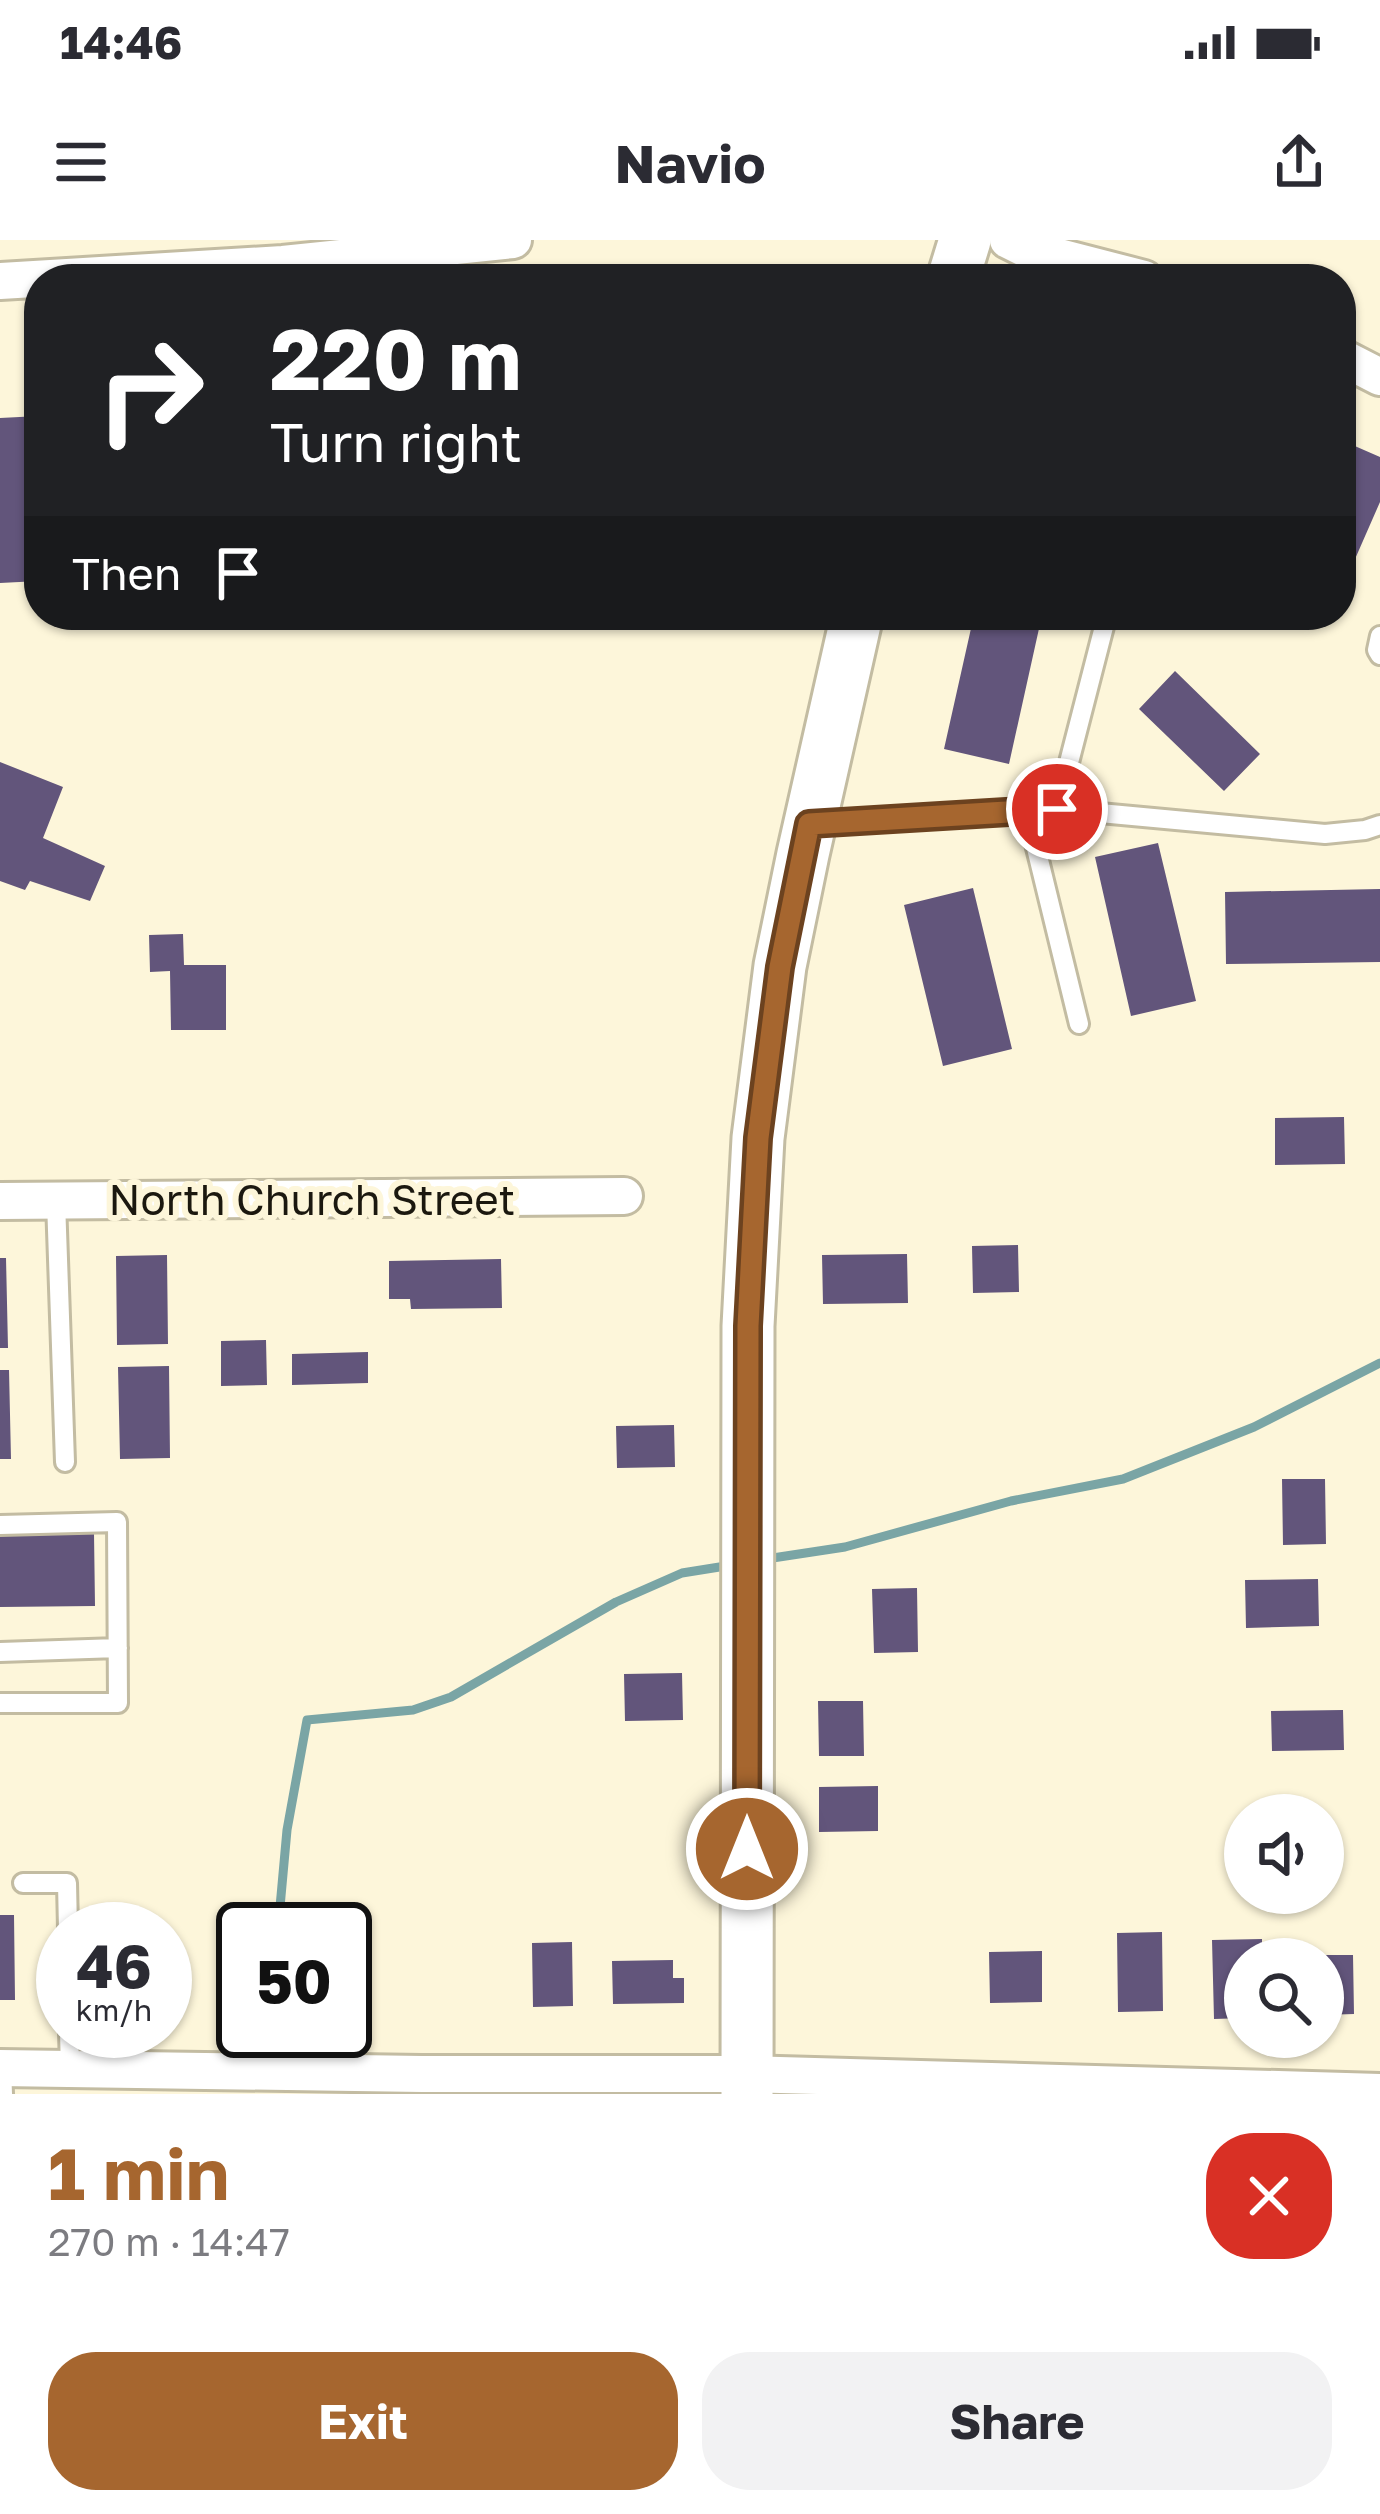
<!DOCTYPE html>
<html lang="en">
<head>
<meta charset="utf-8">
<style>
	:root { --surface:#fff; --page:#f2f2f3; --text:#2b2b33; --muted:#7c7c81; --accent:#a6662f }
	body { margin:0; font-family:"Golos Text",sans-serif; background:var(--page); color:var(--text); height:100vh; display:flex; flex-direction:column; font-size:45px; white-space:nowrap }
	* { box-sizing:border-box; margin:0 }
	p { font-size:39px; color:var(--muted) }
	.icon { flex:none; width:66px; height:66px; fill:none; stroke:currentColor; stroke-width:2; stroke-linecap:round; stroke-linejoin:round }
	.map { position:relative; height:1854px; overflow:hidden }
	.sheet { display:flex; flex-direction:column; background:var(--surface); flex:1 }
	.sheet>* { flex:none }
	.guide { position:absolute; left:24px; top:24px; width:1332px; height:366px; border-radius:48px; box-shadow:0 3px 9px #0004; background:#202124; color:#fff; overflow:hidden }
	.buttons { position:absolute; left:1224px; top:1554px; display:grid; gap:24px }
	.buttons a { display:grid; place-items:center; width:120px; height:120px; border-radius:50%; background:var(--surface); box-shadow:0 3px 9px #0004; font-size:60px }
	.speed { position:absolute; left:36px; top:1662px; display:flex; gap:24px; font-size:60px; font-weight:700; text-align:center }
	.speed>* { display:grid; place-content:center; width:156px; height:156px; border-radius:50%; background:var(--surface); box-shadow:0 3px 9px #0004; line-height:1 }
	.speed small { font-size:30px; font-weight:400 }
	.speed .limit { border:6px solid #111; border-radius:18px; background:#fff; color:#111 }
	.pin { position:absolute; display:grid; place-items:center; width:102px; height:102px; color:#fff; margin:-51px; border:6px solid #fff; border-radius:50%; box-shadow:0 3px 12px #0007 }
	.me { position:absolute; width:132px; margin:-66px; rotate:0deg; stroke-linejoin:round; filter:drop-shadow(0 0 9px #0008) }
	.turn { display:flex; align-items:center; gap:42px; height:252px; padding:0 48px; font-size:54px }
	.turn .icon { width:156px; height:156px; stroke-width:2.5 }
	.turn b { display:block; font-size:84px; line-height:102px }
	.then { display:flex; align-items:center; height:114px; padding:0 48px; background:#0003; gap:24px; font-size:45px }
	.round { display:grid; place-items:center; flex:none; width:126px; height:126px; border-radius:48px; background:var(--page) }
	.overview { display:flex; align-items:center; justify-content:space-between; height:204px; padding:0 48px }
	h1 { font-size:72px; font-weight:700; line-height:90px; color:var(--accent) }
	.primary-button { display:flex; gap:24px; margin-top:auto; padding:24px 48px }
	.primary-button a { flex:1; height:138px; border-radius:48px; background:var(--accent); color:#fff; font-size:48px; font-weight:700; line-height:138px; text-align:center }
	.primary-button a+a { background:var(--page); color:var(--text) }
	.status { display:flex; justify-content:space-between; align-items:center; height:84px; padding:0 60px; background:var(--surface); direction:ltr }
	.status svg { height:33px; fill:currentColor }
	header { display:flex; justify-content:space-between; align-items:center; height:156px; padding:0 48px; background:var(--surface); font-size:54px; font-weight:700 }
	.map>svg:first-child { display:block }
	.lines { fill:none; stroke-linecap:round; stroke-linejoin:round }
	.stream { stroke:#7aa5a5; stroke-width:9 }
	.building { fill:#62557b }
	.service-casing { stroke:#c3bca2; stroke-width:24 }
	.minor-casing { stroke:#c3bca2; stroke-width:42 }
	.secondary-casing { stroke:#c3bca2; stroke-width:57 }
	.service { stroke:#fff; stroke-width:18 }
	.minor { stroke:#fff; stroke-width:36 }
	.secondary { stroke:#fff; stroke-width:51 }
	.route-casing { stroke:#6c421f; stroke-width:30 }
	.route { stroke:#a6662f; stroke-width:21 }
	.labels { text-anchor:middle; dominant-baseline:central; stroke-width:12; stroke-linejoin:round; paint-order:stroke }
	.street-label { font-size:42px; fill:#1b180f; stroke:#fdf6da }
</style>
</head>
<body>
<div class="status"><b>14:46</b><svg viewBox="0 0 49 12"><path d="M0 12V9h3v3zM5 12V6h3v6zM10 12V3h3v9zM15 12V0h3v12zM26 1h20v11H26zM47 4h2v5h-2z"/></svg></div>
<header><svg class="icon" aria-label="menu" viewBox="0 0 24 24"><path d="M4 6h16M4 12h16M4 18h16"/></svg>Navio<svg class="icon" aria-label="share" viewBox="0 0 24 24"><path d="M12 15V3M7 8l5-5 5 5M5 13v7h14v-7"/></svg></header>
<div class="map">
<svg width="1380" height="1854" viewBox="0 0 1380 1854">
	<rect width="100%" height="100%" fill="#fdf6da"/>
	<g class="lines">
		<path class="stream" d="M766,1319L845,1307L1011,1261L1123,1239L1254,1187L1380,1123
			M278,1689L287,1590L307,1480L413,1470L451,1457L616,1362L682,1333L732,1325
			M284,1791L285,1801"/>
	</g>
	<path class="building" d="M39,176V341L0,343V178Z
		M1341,200L1380,217V262L1341,351Z
		M974,375H1042L1009,524L944,509Z
		M1175,431L1260,514L1224,551L1139,469Z
		M0,522L63,547L43,598L105,626L90,661L30,641L25,650L0,641Z
		M1158,603L1196,761L1131,776L1095,617Z
		M973,648L1012,809L943,826L904,665Z
		M1380,649V722L1226,724L1225,652Z
		M183,694L184,725H226V790H171L170,731L150,732L149,695Z
		M1344,877L1345,924L1275,925V878Z
		M1018,1005L1019,1052L973,1053L972,1006Z
		M907,1014L908,1063L823,1064L822,1015Z
		M167,1015L168,1104L117,1105L116,1016Z
		M0,1018H6L8,1108H0Z
		M501,1019L502,1068L411,1069L410,1059H389V1021Z
		M266,1100L267,1145L221,1146V1101Z
		M368,1112V1143L292,1145V1114Z
		M169,1126L170,1218L120,1219L118,1127Z
		M0,1130H9L11,1219H0Z
		M674,1185L675,1227L617,1228L616,1186Z
		M1282,1239H1325L1326,1304L1283,1305Z
		M94,1293L95,1366L0,1367V1294Z
		M1318,1339L1319,1386L1246,1388L1245,1340Z
		M917,1348L918,1412L874,1413L872,1349Z
		M682,1433L683,1480L625,1481L624,1434Z
		M818,1461H863L864,1516H819Z
		M1343,1470L1344,1510L1272,1511L1271,1471Z
		M878,1546V1591L819,1592V1547Z
		M0,1675H14L15,1760H0Z
		M1162,1692L1163,1771L1118,1772L1117,1693Z
		M1262,1699V1719H1245V1778L1214,1779L1212,1700Z
		M572,1702L573,1766L533,1767L532,1703Z
		M1042,1711V1762L990,1763L989,1712Z
		M1323,1715H1353L1354,1774L1323,1775Z
		M673,1720V1738H684V1763L613,1764L612,1721Z"/>
	<g class="lines">
		<g class="service-casing">
			<path id="service" d="M1380,396L1377,410L1380,415
				M1057,569L1107,375
				M1027,571L1079,784
				M814,584L1057,569L1325,594L1365,590L1380,585
				M56,961L65,1222
				M0,1285L117,1282L118,1463H0
				M0,1412L118,1408
				M23,1643H67L68,1689
				M69,1791L70,1829
				M2,1828L3,1854"/>
		</g>
		<g class="minor-casing">
			<path id="minor" d="M1008,0L1024,8L1144,39
				M0,41L283,24L513,0
				M1341,117L1380,137
				M0,961L624,956
				M0,1828L422,1834H747L1380,1852"/>
		</g>
		<g class="secondary-casing">
			<path id="secondary" d="M953,39L965,0
				M747,1854L748,1086L758,898L780,726L803,614L857,375"/>
		</g>
		<use href="#service" class="service"/>
		<use href="#minor" class="minor"/>
		<use href="#secondary" class="secondary"/>
	</g>
	<g class="lines">
		<g class="route-casing">
			<path id="route" d="M747,1609L748,1086L758,898L780,727L809,584L1057,569"/>
		</g>
		<use href="#route" class="route"/>
	</g>
	<g class="labels">
		<g class="street-label">
			<text x="312" y="959">North Church Street</text>
		</g>
	</g>
</svg>
<div class="buttons">
<a><svg class="icon" aria-label="sound" viewBox="0 0 24 24"><path d="M4 9h4l5-4v14l-5-4H4zM17 9q2 3 0 6"/></svg></a>
<a><svg class="icon" aria-label="search" viewBox="0 0 24 24"><circle cx="10" cy="10" r="6"/><path d="M15 15l6 6"/></svg></a>
</div>
<div class="speed"><div>46<small>km/h</small></div><div class="limit">50</div></div>
<div class="pin" style="left:1057px;top:569px;background:#d93025"><svg class="icon" aria-label="arrive" viewBox="0 0 24 24"><path d="M6 21V4h12l-3 4 3 4H6"/></svg></div>
<svg class="me" style="left:747px;top:1609px" viewBox="-20 -20 40 40"><circle r="17" fill="#a6662f" stroke="#fff" stroke-width="3"/><path d="M0-11L8 9 0 5-8 9z" fill="#fff"/></svg>
<div class="guide">
<div class="turn"><svg class="icon" aria-label="right" viewBox="0 0 24 24"><path d="M7 20v-9h11M14 6l5 5-5 5"/></svg><div><b>220 m</b>Turn right</div></div>
<div class="then">Then<svg class="icon" aria-label="arrive" viewBox="0 0 24 24"><path d="M6 21V4h12l-3 4 3 4H6"/></svg></div>
</div>
</div>
<section class="sheet">
<div class="overview"><div><h1>1 min</h1><p>270 m · 14:47</p></div><a class="round" style="background:#d93025;color:#fff"><svg class="icon" aria-label="close" viewBox="0 0 24 24"><path d="M6 6l12 12M18 6L6 18"/></svg></a></div>
<div class="primary-button"><a>Exit</a><a>Share</a></div>
</section>
</body>
</html>
